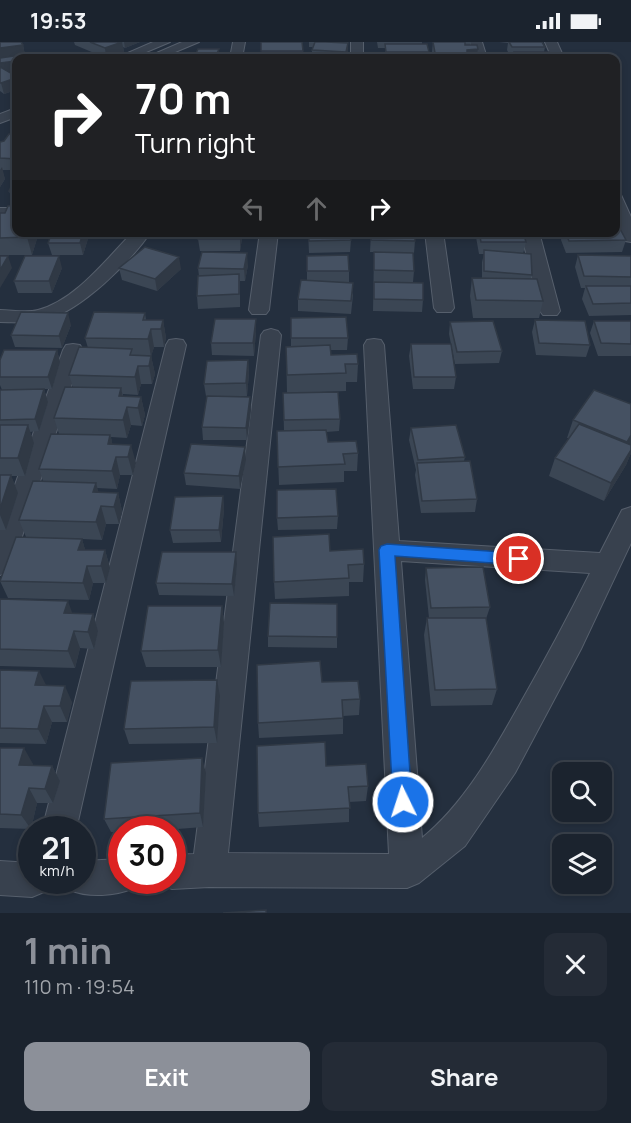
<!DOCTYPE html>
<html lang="en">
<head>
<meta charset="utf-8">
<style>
	:root { --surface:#1b232e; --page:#242b36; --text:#f1f3f6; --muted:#a0a4aa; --line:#39404a; --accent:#8c9099 }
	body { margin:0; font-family:Manrope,sans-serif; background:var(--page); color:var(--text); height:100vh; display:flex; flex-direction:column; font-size:22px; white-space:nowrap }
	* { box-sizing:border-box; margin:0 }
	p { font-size:20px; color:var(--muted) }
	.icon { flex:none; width:33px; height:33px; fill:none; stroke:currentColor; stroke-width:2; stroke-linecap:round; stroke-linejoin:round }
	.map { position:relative; height:871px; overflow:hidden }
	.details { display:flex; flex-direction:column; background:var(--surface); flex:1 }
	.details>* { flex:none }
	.hud { position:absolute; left:12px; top:12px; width:608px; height:183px; border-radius:12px; box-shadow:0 3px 9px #0003,0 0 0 2px var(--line); background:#202124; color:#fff; overflow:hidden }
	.fabs { position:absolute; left:552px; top:720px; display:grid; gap:12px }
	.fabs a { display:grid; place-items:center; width:60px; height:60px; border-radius:12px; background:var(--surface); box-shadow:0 3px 9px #0003,0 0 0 2px var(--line); font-size:30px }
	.speed { position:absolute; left:18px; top:774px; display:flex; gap:12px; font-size:30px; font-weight:700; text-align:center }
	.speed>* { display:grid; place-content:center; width:78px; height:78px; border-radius:50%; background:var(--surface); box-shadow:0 3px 9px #0003,0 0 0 2px var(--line); line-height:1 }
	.speed small { font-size:15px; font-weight:400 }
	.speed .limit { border:9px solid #d22; background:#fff; color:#111 }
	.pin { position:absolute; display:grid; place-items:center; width:51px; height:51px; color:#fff; margin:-26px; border:3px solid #fff; border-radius:50%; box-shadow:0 2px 6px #0007 }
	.me { position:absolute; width:66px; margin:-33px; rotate:356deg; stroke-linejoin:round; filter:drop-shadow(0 0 4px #0008) }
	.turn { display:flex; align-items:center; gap:21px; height:126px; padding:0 24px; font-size:27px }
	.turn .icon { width:78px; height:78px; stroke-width:2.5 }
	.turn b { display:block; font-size:42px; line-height:51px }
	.lanes { display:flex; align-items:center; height:57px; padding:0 24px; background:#0003; justify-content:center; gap:30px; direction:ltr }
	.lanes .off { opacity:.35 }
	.round { display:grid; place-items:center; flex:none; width:63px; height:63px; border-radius:12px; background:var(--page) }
	.head { display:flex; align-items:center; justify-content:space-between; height:102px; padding:0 24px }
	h1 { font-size:36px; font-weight:700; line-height:45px; color:var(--accent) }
	.cta { display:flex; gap:12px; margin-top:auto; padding:12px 24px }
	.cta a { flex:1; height:69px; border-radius:12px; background:var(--accent); color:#fff; font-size:24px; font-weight:700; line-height:69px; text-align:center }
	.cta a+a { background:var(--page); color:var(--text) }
	.status { display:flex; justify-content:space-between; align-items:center; height:42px; padding:0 30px; background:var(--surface); direction:ltr }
	.status svg { height:16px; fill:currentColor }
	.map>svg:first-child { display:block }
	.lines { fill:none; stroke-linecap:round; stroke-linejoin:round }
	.minor-casing { stroke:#565f6c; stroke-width:2 }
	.minor { fill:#38414e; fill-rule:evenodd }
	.wall { fill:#3b4654 }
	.shaded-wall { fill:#303945 }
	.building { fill:#455162; stroke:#303945; stroke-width:1.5 }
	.route { fill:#1a73e8; stroke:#114b97; stroke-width:1.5 }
</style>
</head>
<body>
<div class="status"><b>19:53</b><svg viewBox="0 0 49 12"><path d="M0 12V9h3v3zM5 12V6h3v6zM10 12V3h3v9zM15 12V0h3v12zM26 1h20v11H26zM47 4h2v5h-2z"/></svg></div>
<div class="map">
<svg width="631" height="871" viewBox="0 0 631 871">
	<rect width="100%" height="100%" fill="#242f3e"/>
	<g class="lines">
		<g class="minor-casing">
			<path id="minor" d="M153,0H170L132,16H122L121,14Z
				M182,0H199L161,16H145Z
				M233,0H245L242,16H230Z
				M351,0H363V16H351Z
				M470,0H482L487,16H475Z
				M545,0H557L564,16H552Z
				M16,66V75L0,81V72Z
				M615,152L621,153L631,175V200L625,199L615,177Z
				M0,166H16V176H0Z
				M133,190H151C130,220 82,268 46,278C31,282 15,280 0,280V268C12,268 26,271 38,268C76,258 106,217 133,190Z
				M260,190H278L269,268L266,272H252L249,268Z
				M425,190H443L454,266L451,270H437L434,266Z
				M521,190H539L560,269L557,273H543L540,269Z
				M271,287L278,289L281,293L228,811L389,812L364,303L367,298L374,297L381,298L384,303L399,499L600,511L622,468L631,465V501L581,607L515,731L465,804L419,841L407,846L209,845L172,847L160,842L158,838H172V813L194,812L261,293L264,289ZM401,519L590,531C568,575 545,618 521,660C494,708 465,761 422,796Z
				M176,297L183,298L186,303L76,788H42L166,303L169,298Z
				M73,302L80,303L83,308L13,522L9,529L0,533V485L63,308L66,303Z
				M122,817V838H137L134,846C115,854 89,856 70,848L66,838H82V819Z
				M0,819L32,821V838H49L44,850L32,855L0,853Z"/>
		</g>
		<use href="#minor" class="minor"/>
	</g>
	<path class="wall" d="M0,0L23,3L25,13H21L16,16V48L4,52L0,49Z
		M74,0H140L125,6L123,5L124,10L106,16L75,3Z
		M261,0L303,9V16H262Z
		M309,0H348V11L347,15L312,16V8L313,5H309Z
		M377,0H422V2L429,10L428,16H385V6H378Z
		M433,0H471L470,3L476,16H433L432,10Z
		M499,0H542L545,5L544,10L553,16H506L507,14H510L507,8L508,1Z
		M16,92V128H2L5,137L0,145V100L4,99Z
		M16,134V160H13L9,149Z
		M0,171L16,190H39L32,213H0Z
		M42,190H90L83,213H52L48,201L52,192L43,193Z
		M200,190H243L240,209H200L198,197Z
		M308,190L351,198L350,210L309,211Z
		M371,190L415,199L414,211H413L414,229L413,240L423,258L422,270L373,269L374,210H370Z
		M477,190H523L526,200L523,212L532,233L531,237L543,259L539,276H473L470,254L472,236H482V220L484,212H479L476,195Z
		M562,190H615L626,198L622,210L566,211L561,198Z
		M578,213L631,214V273L589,274L582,257L585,246H581L575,225Z
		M307,214L349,229V241L353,253L351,272L298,269V257L307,239Z
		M248,223L245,239H240V265L198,267L197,254L199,234L198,226Z
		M62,226L52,251H18L14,239Z
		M119,226L181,227L157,249L122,238Z
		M145,271L146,278H163L166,296L164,305H154L151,314L155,332L152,342H141L138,353L123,352V354L141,355L145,373L142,384L131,383L127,396L111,395L112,402L136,421L133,433H120L117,447L97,446L98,450L118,451L122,469L119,482H106L102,498L82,497L85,508H105L110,526L106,541H93L89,558L8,556L0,539L26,495L19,478L43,439L39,427L59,392L54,376L73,345L69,333L88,306L85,296Z
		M291,276L348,296L347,308H331V313L358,322L357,340H346V349L295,351L340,377L339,389L326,390L328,400L358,411L357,429H344V440L279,443L277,389H284L283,351H287L286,305L291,304Z
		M535,278L590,303L586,315L536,313L532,290Z
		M594,279H631V314H598L590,291Z
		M450,280L502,309L499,321L455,322L449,292Z
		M71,283L62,306L15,305L11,293Z
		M256,289L254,314L212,313L211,301Z
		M411,302L456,335L454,347H413L409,314Z
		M57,308L60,320L52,347H44L48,360L39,389L30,390L34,401L25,434H11L18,451L6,488H0V348H2L0,343V318Z
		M248,318L249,331L247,354H206L204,342Z
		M631,362V401L630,403H631V411L626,423L604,459L549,434L555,416L569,396H567L573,378Z
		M251,368L247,398H203L202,385Z
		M411,386L465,415L464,419L477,457L475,470L421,471L415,433L416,428L409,398Z
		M246,418L240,447L186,443L184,431Z
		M223,454L224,467L221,500L173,501L170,488Z
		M338,474L337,487L278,488L277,476Z
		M330,509L364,522L363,540H349V554L275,557L274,540Z
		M237,522L234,554L159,553L156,541Z
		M426,526L490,565L486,577L497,647L492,663L431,664L424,593L427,576H429L425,538Z
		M0,557L72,572H93L98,589L94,607L80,606L75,626L0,624Z
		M222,564L224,581L221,625H146L141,609Z
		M268,594L337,595V606L268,605Z
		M0,628L46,644L72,660L67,680H52L46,702L0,701Z
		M322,640L360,657L359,673L343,674V692L259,696L258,681Z
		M220,654L217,701L129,702L124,687Z
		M0,706L33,722L32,723L52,724L60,739L53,761H37L31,787L0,786Z
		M326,724L368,744L366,759L349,760V780L259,785L258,771Z
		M206,731L203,785L165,788H122V790H111L104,777Z"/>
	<path class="shaded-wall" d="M122,0L124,10L106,16L105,6Z
		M124,0H140L125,6Z
		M348,1V11L346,16V10Z
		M23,3L25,13L0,17V6Z
		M219,7V16H215Z
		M478,7L476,16H467V8Z
		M16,19V27L11,23L13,30L0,32V21Z
		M16,36V48L4,52L1,41Z
		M2,125L5,137L0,145V128Z
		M28,190H39L32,213L27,195Z
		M83,190H90L83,213L80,201Z
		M241,190H243L240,209V197Z
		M247,211L248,223L245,239L244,227Z
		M8,214L12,226L0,246V228Z
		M59,214L62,226L52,251L49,239Z
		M179,215L181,227L157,249L155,237Z
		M68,271L71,283L62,306L59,294Z
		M256,277V289L254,314L253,301Z
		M163,278L166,296L164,305L161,287Z
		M151,287L154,305L151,315L148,297Z
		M57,308L60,320L52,347L48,335Z
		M151,314L155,332L152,342L149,324Z
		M248,318L249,331L247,354L246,341Z
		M138,324L141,342L138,353L135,335Z
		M121,346L125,364L119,354Z
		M44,347L48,360L39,389L35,377Z
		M141,355L145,373L142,384L138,366Z
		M250,355L251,368L247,398L246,386Z
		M127,365L131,383L127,396L123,378Z
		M28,383L34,401L25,434L18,416Z
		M110,393L115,411L108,402Z
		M631,393V401L620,418L627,400Z
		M131,403L136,421L133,433L128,415Z
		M245,405L246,418L240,447L239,434Z
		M631,408V411L626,423L604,459L611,441Z
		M116,415L120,433L117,447L112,429Z
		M11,433L18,451L6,488L0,473V467Z
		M96,441L101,459L93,450Z
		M118,451L122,469L119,482L114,465Z
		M223,454L224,467L221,500L219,488Z
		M101,464L106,482L102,498L96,480Z
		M82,497L87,514L78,508Z
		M105,508L110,526L106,541L101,524Z
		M236,510L237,522L234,554L232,542Z
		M87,524L93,541L89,558L83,541Z
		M68,559L74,576L64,571Z
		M222,564L224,581L221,625L218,608Z
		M93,572L98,589L94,607L88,590Z
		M74,589L80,606L75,626L68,609Z
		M39,629L47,645L35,643Z
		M217,638L220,654L217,701L214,685Z
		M65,644L72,660L67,680L60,664Z
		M44,664L52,680L46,702L38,687Z
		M24,706L33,722L28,738L19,723Z
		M202,716L206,731L203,785L200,771Z
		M52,724L60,739L53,761L45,747Z
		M29,746L37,761L31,787L21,773Z"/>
	<path class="building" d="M0,0H21L23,3L0,6Z
		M90,0H122L105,6Z
		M261,0H302L303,9H261Z
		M315,0H326L348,1L346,10L312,8Z
		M433,0H465V3H477L478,7L467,8V11H435Z
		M509,0H542L545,5H512Z
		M385,2H427L429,10H386Z
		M198,7H219L215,16H194Z
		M514,10H549L553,16H508L507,14H515Z
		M21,13L22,16H16V19L0,21V16Z
		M266,13L294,14V16H264Z
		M312,13H347V16H312Z
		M439,15H473V16H440Z
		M16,21V27L11,23Z
		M0,25L16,34V36L1,41H0Z
		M9,92H16V117L0,116V100L4,99Z
		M16,134V149H9Z
		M16,163V190H28L27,195L0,196V171H5L8,164Z
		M615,185H619L626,198L569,199L565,190H615Z
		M52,190H83L80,201H48Z
		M200,190H241L240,197H198Z
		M308,190H350L351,198L309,199Z
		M371,190H415V199L371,198Z
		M479,190H523L526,200H481Z
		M145,205L179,215L155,237L119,226Z
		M484,208L531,212L532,233L484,229Z
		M202,210L247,211L244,227L198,226Z
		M374,210L413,211L414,229L374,228Z
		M348,213L349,229H307V214Z
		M578,213L631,214V235L584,234Z
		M0,214H8L0,228Z
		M25,214H59L49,239H14Z
		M239,232V252L197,254L198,234Z
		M472,236L537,237L543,259L476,258Z
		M301,238L353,241L351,259L298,257Z
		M374,240L423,241V258L374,257Z
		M586,244H631V261L593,262Z
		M21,270L68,271L59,294L11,293Z
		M94,270L145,271L143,278H163L161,287H151L148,297L85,296Z
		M346,275L348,296H291V276Z
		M215,277H256L253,301H211Z
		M535,278L585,279L590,303L539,301Z
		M493,279L502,309L457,310L450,280Z
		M594,279H631V302L601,301Z
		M411,302H451L456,335H414Z
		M330,303L331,313L357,312L358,322H345L346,331L287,333L286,305Z
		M79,305L132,307L130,313L151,314L149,324H138L135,335L69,333Z
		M4,308H57L48,335H0V318Z
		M248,318L246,341L204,342L207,319Z
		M65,345L121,346L119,354L141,355L138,366L127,365L123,378L54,376Z
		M44,347L35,377L0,378V348Z
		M594,348L631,362V393L627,400L573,378Z
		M338,350L340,377L284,378L283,351Z
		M207,354L250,355L246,386L202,385Z
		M579,382L631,403V408L611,441L555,416Z
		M0,383H28L18,416H0Z
		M456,383L465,415L418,418L411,386Z
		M326,388L328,400L356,399L358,411L343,412L345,422L278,425L277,389Z
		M51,392L110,393L108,402L131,403L128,415H116L112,429L39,427Z
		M191,402L245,405L239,434L184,431Z
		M470,419L477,457L422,459L417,421Z
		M0,433H11L0,467Z
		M33,439L96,441L93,450L118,451L114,465L101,464L96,480L19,478Z
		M336,447L338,474L277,476V448Z
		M223,454L219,488H170L175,455Z
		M329,492L330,509L363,507L364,522L348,523L349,536L274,540L273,495Z
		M16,495L82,497L78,508H105L101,524H87L83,541L0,539Z
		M162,510H236L232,542L156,541Z
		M483,525L490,565L431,566L426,526Z
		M0,557L68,559L64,571L93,572L88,590L74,589L68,609L0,607Z
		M270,561L337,562V595L268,594Z
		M148,564H222L218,608L141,609Z
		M427,576H486L497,647L435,648Z
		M320,619L322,640L358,639L360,657L342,658L343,676L258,681L257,623Z
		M0,628L39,629L35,643L65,644L60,664H44L38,687L0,686Z
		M217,638L214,685L124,687L131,639Z
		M325,700L326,724L366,722L368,744L348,745L350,766L258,771L257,704Z
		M0,706H24L19,723L52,724L45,747L29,746L21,773L0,772Z
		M202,716L200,771L104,777L111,721Z
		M266,868V871H223Z"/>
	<path class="route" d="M387,502L519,511L525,512L527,517L525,521L519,523L395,514L412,760L409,766L403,769L396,766L393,760L379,508L381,504Z"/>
</svg>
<div class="fabs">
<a><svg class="icon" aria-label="search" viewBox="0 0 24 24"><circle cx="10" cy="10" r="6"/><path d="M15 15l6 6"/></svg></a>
<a><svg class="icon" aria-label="layers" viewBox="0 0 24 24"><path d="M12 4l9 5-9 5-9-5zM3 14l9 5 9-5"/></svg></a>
</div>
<div class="speed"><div>21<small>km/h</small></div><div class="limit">30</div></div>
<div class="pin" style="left:519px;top:517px;background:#d93025"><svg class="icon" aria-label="arrive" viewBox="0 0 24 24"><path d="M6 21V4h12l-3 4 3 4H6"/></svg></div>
<svg class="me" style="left:403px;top:760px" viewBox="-20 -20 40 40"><circle r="17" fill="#1a73e8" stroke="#fff" stroke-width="3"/><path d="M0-11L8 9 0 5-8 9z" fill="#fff"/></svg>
<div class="hud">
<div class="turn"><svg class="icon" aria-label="right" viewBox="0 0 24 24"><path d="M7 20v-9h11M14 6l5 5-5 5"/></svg><div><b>70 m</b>Turn right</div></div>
<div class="lanes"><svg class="icon off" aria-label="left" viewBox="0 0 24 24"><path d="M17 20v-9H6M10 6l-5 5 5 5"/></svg><svg class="icon off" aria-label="ahead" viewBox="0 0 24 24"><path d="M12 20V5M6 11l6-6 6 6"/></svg><svg class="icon" aria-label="right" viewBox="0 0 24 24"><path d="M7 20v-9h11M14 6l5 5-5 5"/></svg></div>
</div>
</div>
<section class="details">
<div class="head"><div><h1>1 min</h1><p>110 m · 19:54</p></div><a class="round"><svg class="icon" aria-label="close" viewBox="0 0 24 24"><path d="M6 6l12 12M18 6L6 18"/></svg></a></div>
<div class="cta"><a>Exit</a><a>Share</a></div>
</section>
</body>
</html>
